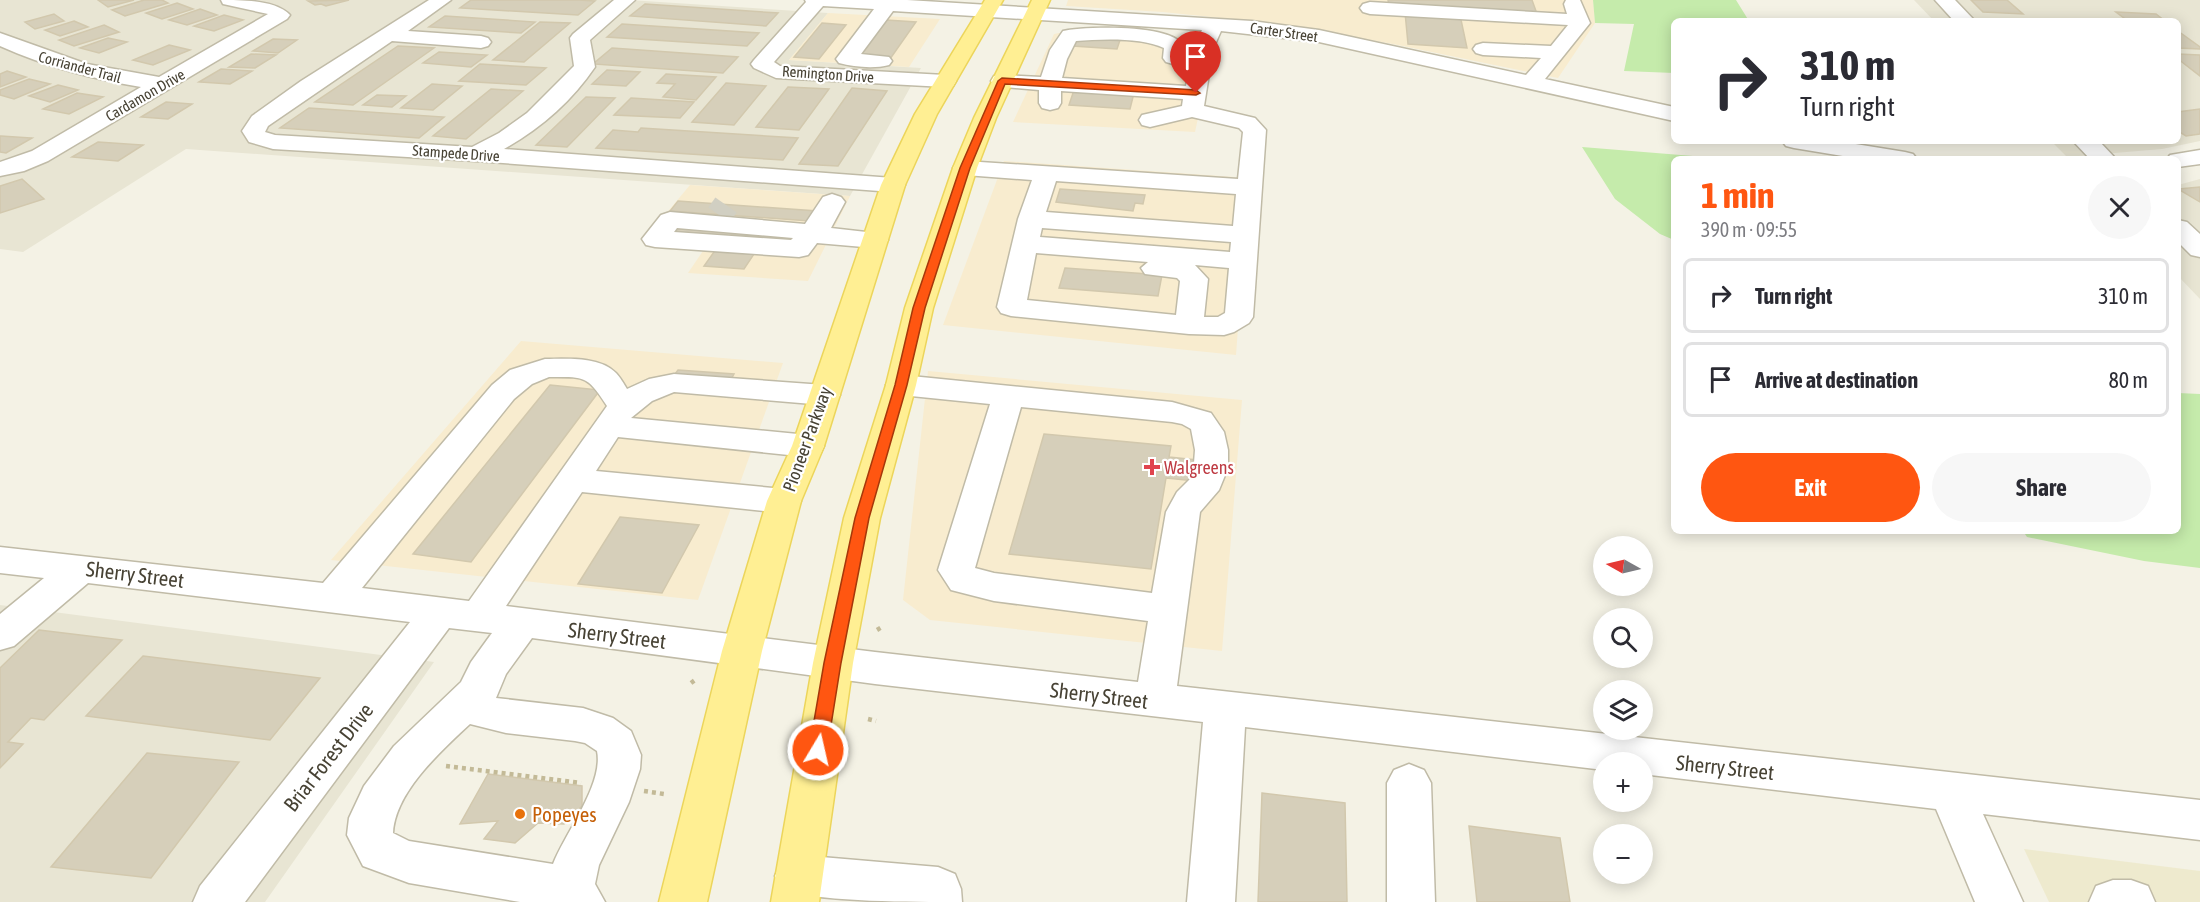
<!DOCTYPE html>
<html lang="en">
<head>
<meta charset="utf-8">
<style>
	:root { --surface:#fff; --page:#f7f7f7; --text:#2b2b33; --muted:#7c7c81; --line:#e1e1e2; --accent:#ff5611 }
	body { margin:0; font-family:"Asap Condensed",sans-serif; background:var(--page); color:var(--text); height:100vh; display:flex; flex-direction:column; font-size:22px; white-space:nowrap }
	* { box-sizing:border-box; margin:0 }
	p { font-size:20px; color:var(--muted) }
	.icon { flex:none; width:33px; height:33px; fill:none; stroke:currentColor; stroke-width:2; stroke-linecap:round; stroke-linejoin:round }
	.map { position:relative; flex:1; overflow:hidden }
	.drawer { position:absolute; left:1671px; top:156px; width:510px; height:378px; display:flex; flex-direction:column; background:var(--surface); border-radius:9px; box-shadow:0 3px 15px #0003 }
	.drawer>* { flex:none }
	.hud { position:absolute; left:1671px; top:18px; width:510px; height:126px; border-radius:9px; box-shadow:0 3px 15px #0003; background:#fff; color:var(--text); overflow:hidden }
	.needle { width:39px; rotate:278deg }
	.buttons { position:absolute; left:1593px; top:536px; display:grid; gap:12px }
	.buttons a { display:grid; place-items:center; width:60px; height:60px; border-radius:50%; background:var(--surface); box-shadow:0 3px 15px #0003; font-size:30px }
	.pin { position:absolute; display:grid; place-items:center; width:51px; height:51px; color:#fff; margin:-62px -26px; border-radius:50% 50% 50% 0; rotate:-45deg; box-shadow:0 0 6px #0007 }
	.pin .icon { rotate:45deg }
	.me { position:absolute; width:66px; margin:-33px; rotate:9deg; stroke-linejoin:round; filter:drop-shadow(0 0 4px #0008) }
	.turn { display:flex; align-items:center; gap:21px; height:126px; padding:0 30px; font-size:27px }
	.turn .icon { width:78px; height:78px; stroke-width:2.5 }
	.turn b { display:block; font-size:42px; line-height:51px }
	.round { display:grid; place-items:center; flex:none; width:63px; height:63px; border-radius:32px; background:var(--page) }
	.head { display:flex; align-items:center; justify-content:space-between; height:102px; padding:0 30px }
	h1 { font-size:36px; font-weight:700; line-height:45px; color:var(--accent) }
	.primary-button { display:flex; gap:12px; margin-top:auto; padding:12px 30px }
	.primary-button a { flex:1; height:69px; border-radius:36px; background:var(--accent); color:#fff; font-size:24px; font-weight:700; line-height:69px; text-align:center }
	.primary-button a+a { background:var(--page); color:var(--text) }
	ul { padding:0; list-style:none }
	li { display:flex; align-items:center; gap:18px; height:75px; margin:0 12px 9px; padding:0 18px; border:3px solid var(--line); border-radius:9px }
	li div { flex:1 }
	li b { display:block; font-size:22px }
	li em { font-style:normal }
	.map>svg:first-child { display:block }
	.residential { fill:#e8e5d3 }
	.commercial { fill:#f8eccf }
	.education { fill:#eeeace }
	.green { fill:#c5ebab }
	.building { fill:#d6cfba; stroke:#d2c8ad; stroke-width:1.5 }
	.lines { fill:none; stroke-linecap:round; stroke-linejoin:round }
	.minor-tunnel { stroke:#d1cfc2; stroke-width:26; stroke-dasharray:26 14; stroke-linecap:butt }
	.minor-casing { stroke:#c0bba7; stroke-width:3 }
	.major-casing { stroke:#ecd55b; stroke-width:3 }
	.path { stroke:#c3ba97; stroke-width:4.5; stroke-dasharray:4 4; stroke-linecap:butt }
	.minor { fill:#fff; fill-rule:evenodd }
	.major { fill:#ffef93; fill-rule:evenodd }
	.route { fill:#ff5611; stroke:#a6380b; stroke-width:1.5 }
	.health-dot { fill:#e0444e; stroke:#fff; stroke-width:2 }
	.food-dot { fill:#e8710a; stroke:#fff; stroke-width:2 }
	.labels { text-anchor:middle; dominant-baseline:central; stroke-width:4.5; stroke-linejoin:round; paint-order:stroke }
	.far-street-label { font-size:15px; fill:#474234; stroke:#fff }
	.street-label { font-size:18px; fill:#474234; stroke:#fff }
	.health-label { font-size:18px; fill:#be3a42; stroke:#fff; text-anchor:start }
	.near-street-label { font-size:21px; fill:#474234; stroke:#fff }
	.near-food-label { font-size:21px; fill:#c56008; stroke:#fff; text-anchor:start }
</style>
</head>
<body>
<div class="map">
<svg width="2200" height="902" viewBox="0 0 2200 902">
	<rect width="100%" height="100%" fill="#f4f2e5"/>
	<path class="residential" d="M0,0H629L828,13L789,60L921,68L850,196L186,149L23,252L0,249Z
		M1914,0H2200V141L2162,149L2067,157L2051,141H2178V21H1934Z
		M2200,179V299L2178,276V185Z
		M0,605L434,662L265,902H0Z"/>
	<path class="commercial" d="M1068,0H1593L1595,23L1558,78L1393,44L1278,24L1163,12L1066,6Z
		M828,13L940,19L909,67L789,60Z
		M1074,30L1215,39L1195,132L1013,122L1054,34Z
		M1004,161L1249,178L1236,355L943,325Z
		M690,185L850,196L808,281L688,273L707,245L644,240Z
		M521,341L783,363L698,600L331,560Z
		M928,371L1242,400L1222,651L930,620L903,600Z"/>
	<path class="education" d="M2024,849L2200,871V902H2049Z"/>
	<path class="green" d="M1593,0H1736L1749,21H1674V73L1624,71L1634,24L1595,23Z
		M1582,147L1693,156L1697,159H1674V240L1660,234L1615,199Z
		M2178,393L2200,394V568L2144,561L2027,537L2023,531H2178Z"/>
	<path class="building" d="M98,0H134L108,7Z
		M144,0H162L168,3L125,16L112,10Z
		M349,0L326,6L321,4L315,5L308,1Z
		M471,0H579L595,1L578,15L460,8Z
		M1388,0H1532L1537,14L1389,6Z
		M1971,0H2007L2023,14L1983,12Z
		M177,3L193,9L162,19L146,13Z
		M645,4L778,13L766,26L630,16Z
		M200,9L217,15L187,25L169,20Z
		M1405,12L1460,15L1467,48L1408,44Z
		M2116,12L2156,14L2165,21H2128Z
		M54,14L64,21L35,29L25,22Z
		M224,15L243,20L214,31L194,26Z
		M445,16L535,22L521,33L429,27Z
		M886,20L916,22L890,59L858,57Z
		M74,21L88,27L60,36L45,30Z
		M540,22L570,23L524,62L493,60Z
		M822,23L846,25L819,59L794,57Z
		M622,24L759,33L747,46L607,37Z
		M104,25L119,32L74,46L59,40Z
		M2178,31L2200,47V49L2178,48Z
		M1078,35L1121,37L1117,49L1073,46Z
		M108,38L127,42L99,53L80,48Z
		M273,39L297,40L278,53L253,51Z
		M169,45L190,50L153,65L133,60Z
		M398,46L434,48L353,105L315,102Z
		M612,48L738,57L723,73L593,64Z
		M439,52L487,55L471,67L423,63Z
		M251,54L276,55L255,68L229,67Z
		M2178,54L2200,55V76L2178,59Z
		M480,64L546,68L526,85L459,81Z
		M221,69L252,71L230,84L199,82Z
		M607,70L640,72L626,86L592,84Z
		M7,71L26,77L0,87V74Z
		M666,74L716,77L696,100L663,97L675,84L657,83Z
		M29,79L50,84L14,99L0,95V90Z
		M726,83L766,86L734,125L692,122Z
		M432,84L462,86L433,110L401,108Z
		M58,85L78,90L50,102L29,96Z
		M788,87L829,89L799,130L756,127Z
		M852,88L887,91L838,166L799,164Z
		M491,89L523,91L466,139L433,136Z
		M1074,90L1134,93L1130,109L1069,105Z
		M77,93L103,97L69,114L43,109Z
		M377,95L406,96L392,107L363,105Z
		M586,97L615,98L567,147L536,145Z
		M631,98L694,102L680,118L614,115Z
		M166,102L192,104L168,119L141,117Z
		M309,108L444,117L419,138L280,128Z
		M2200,109V134L2186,136L2178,131V112Z
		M641,128L798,138L783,160L596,148L613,130L638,132Z
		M0,136H1L32,138L6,153L0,152Z
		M98,142L143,145L118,161L72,157Z
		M22,179L44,199L0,213V186Z
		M2200,187V202L2178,189Z
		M1060,189L1145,195L1143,204L1135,203L1133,211L1056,202Z
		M678,201L817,211L810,221L670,211Z
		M673,227L761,233L754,243L666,236Z
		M719,245L758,248L744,269L704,266Z
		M1065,268L1162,275L1158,296L1059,288Z
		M678,370L734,374L729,383L672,378Z
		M550,385L600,390L471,562L413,554Z
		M1044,434L1171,446L1169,457L1197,460L1195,481L1166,478L1151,569L1009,554Z
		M620,517L699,525L662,593L578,584Z
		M39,630L122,640L44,720L31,718L8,742L23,744L0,768V668Z
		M143,656L320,678L270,740L86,716Z
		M147,753L239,762L151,878L51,867Z
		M488,774L582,786V806L564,824L538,823L515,843L484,839L498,821L460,824Z
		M1262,793L1345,803L1347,902H1258Z
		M1469,826L1560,838L1570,902H1477Z"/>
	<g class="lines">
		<path class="minor-tunnel" d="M719,215L726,205"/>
		<g class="minor-casing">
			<path id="minor" d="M221,0C242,0 276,0 290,15L287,19L48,161L24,171L0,176V162L32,151L141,87C92,79 45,66 0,46V33L87,64L159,77L268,14L223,4Z
				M429,0H451L408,31L481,36L488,38L491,42L488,46L481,48L392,41L268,126L265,132L275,135L472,147L499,133L527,113L574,66L570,38L573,34L614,0H635L590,40L595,67C572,101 540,129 504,149L893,178L902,180L905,185L902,190L893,192L475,161L273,149L249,142L242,131L252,116L301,81Z
				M805,0H907L1252,21L1319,30L1526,75L1541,58L1483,55L1476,53L1473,49L1476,45L1483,43L1551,46L1568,25L1370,14L1363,12L1360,8L1363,4L1370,2L1567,14L1564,4L1566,0H1580L1590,23L1545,79L1674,107V121L1319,42L1221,31L1213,49L1204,106L1255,118L1266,130L1253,317L1249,323L1234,332L1224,335L1189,334L1011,316L1001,313L997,307L1018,219L1032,180L965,175L956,173L953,168L956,163L965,161L1238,179L1243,132L1239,128L1192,117L1150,127L1142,125L1139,120L1142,115L1182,106L1183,99L1061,91V103L1058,108L1050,110L1042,108L1039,103V90L994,86L991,81L994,76L1002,75L1041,77L1050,50L1063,31C1082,26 1209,21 1180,62L1173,64L1166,62L1163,58L1164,48C1141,37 1101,39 1076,41L1067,59L1062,78L1186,86L1193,49L1202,30L893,11L861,54L889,57L892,61L889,65C874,69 854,67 839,63L836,59L874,9L823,6L774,62L780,66L945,75L953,76L956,81L953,86L945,87L776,78L754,68L751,64L754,60L806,2ZM1056,181L1236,194L1233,226L1046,212ZM1042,228L1231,242L1230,252L1040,237ZM1036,253L1148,262L1141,268L1145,274L1177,278L1180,281L1176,315L1027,300ZM1195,265L1229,268L1225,313L1218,317H1204L1208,279Z
				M1935,0H1955L1975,21H1954Z
				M1782,141H1837L1905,152L1913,154L1917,159H1861L1794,148L1786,146Z
				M2073,141H2099L2116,159H2090Z
				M2200,150V164L2178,167V159H2167L2170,155Z
				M832,194L841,197L845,202L831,228L884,234L888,240L884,246L875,248L817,243L808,255L799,257L655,247L646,245L642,239L661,215L670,212L805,224L823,197ZM677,228L793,238L791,240L674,232Z
				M2178,220L2187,222L2200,234V257L2191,255L2178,242Z
				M545,359C567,359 599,356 616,373C620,377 624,384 627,389L649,379L674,374L824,385L835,388L840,395L835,402L824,405L674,392L652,401L631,418L808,435L820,438L824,446L820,454L808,457L618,437L596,471L784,489L796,493L801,501L796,509L784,513L582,492L506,606L875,652L1138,682L1148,621L994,601L951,590L938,570L990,404L901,395L890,392L886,385L890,378L901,375L1172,402L1211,413L1224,432L1228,450V468L1219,490L1200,512L1177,686L2200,800V840L1983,814L2023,902H1975L1936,809L1642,774V762H1604V770L1245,727L1235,902H1187L1203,722L875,684L532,638L506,674L496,698L583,708L613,718L631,731L641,755L640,769L629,802L599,865L595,884L605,902H520L409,883L363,866L347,835L349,818L364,786L394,746L461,682L471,662L492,633L449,628L245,902H193L200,886L410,622L88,583L14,646L0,650V614L44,578L0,573V547L323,583L492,385L510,370ZM549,377C585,377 587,375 607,406L469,601L362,588L514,399L532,384ZM1021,407L1172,422L1182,424L1191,429L1195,450L1193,476L1177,492L1166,512L1152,593L994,573L975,568ZM470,724L506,733L575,741L585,743L597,751C604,784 565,833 553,864L409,841L393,833C395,792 441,751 470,724Z
				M1409,764L1424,770L1431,783L1435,902H1387V783L1394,770Z
				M798,855L938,867L955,874L961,889L962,902C908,902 831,902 782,891L775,876L782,861Z
				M2113,880H2131L2148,886L2155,902H2089L2096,886Z"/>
		</g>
		<g class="major-casing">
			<path id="major" d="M985,0H1003L937,114L905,185L824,446L801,501L762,651L707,902H659L722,651L767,501L792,446L881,185L915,114Z
				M1032,0H1050L996,118L977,168L933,308L916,385L880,518L853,663L819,902H771L813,663L844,518L886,385L905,308L953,168L974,118Z"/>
		</g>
		<path class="path" d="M877,630L882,627
			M691,683L695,680
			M868,719L876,721
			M446,766L581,783
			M644,791L664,794"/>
		<use href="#minor" class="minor"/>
		<use href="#major" class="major"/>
	</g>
	<path class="route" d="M1002,78L1196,90L1200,93L1196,95L1005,84L970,168L925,308L907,385L869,518L841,663L827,750L824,755L818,758L812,755L809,750L824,663L855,518L895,385L913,308L960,168L998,81Z"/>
	<path class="health-dot" d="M1149 458h6v6h6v6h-6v6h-6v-6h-6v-6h6z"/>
	<circle class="food-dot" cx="520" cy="814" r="6"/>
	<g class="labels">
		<g class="far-street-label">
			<text transform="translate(1284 32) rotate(8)">Carter Street</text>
			<text transform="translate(80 67) rotate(15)">Corriander Trail</text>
			<text transform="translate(828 74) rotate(4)">Remington Drive</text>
			<text transform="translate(145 95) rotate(-30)">Cardamon Drive</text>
			<text transform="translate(456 153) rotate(4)">Stampede Drive</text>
		</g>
		<g class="street-label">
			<text transform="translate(807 439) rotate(-70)">Pioneer Parkway</text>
		</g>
		<g class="health-label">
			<text x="1164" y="467">Walgreens</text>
		</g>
		<g class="near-street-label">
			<text transform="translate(135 574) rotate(7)">Sherry Street</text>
			<text transform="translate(617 635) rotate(7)">Sherry Street</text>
			<text transform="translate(1099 695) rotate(7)">Sherry Street</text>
			<text transform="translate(328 757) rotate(-52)">Briar Forest Drive</text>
			<text transform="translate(1725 767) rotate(6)">Sherry Street</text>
		</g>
		<g class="near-food-label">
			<text x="532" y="814">Popeyes</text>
		</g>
	</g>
</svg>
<div class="buttons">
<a><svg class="needle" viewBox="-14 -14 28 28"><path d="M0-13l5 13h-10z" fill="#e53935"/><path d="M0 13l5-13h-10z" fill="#7c7c81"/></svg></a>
<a><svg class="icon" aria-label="search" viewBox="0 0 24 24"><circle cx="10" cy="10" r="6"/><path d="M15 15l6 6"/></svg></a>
<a><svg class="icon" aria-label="layers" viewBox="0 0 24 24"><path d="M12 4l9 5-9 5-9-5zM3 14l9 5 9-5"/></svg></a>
<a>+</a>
<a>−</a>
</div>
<div class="pin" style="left:1196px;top:93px;background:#d93025"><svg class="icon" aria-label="arrive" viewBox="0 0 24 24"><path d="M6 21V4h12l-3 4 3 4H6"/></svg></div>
<svg class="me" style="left:818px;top:750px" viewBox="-20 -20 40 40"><circle r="17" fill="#ff5611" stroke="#fff" stroke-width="3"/><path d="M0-11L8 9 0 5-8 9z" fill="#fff"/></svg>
<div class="hud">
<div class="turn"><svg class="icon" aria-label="right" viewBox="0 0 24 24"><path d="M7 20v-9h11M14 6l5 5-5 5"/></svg><div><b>310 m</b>Turn right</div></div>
</div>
<section class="drawer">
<div class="head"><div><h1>1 min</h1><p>390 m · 09:55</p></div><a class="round"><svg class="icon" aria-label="close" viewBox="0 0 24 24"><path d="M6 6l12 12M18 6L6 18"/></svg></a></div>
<ul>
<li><svg class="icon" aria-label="right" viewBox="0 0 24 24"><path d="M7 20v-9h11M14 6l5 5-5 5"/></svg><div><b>Turn right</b></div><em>310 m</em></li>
<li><svg class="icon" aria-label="arrive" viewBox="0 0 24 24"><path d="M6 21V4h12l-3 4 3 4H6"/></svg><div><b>Arrive at destination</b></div><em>80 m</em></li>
</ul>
<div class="primary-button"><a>Exit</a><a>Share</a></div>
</section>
</div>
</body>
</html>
